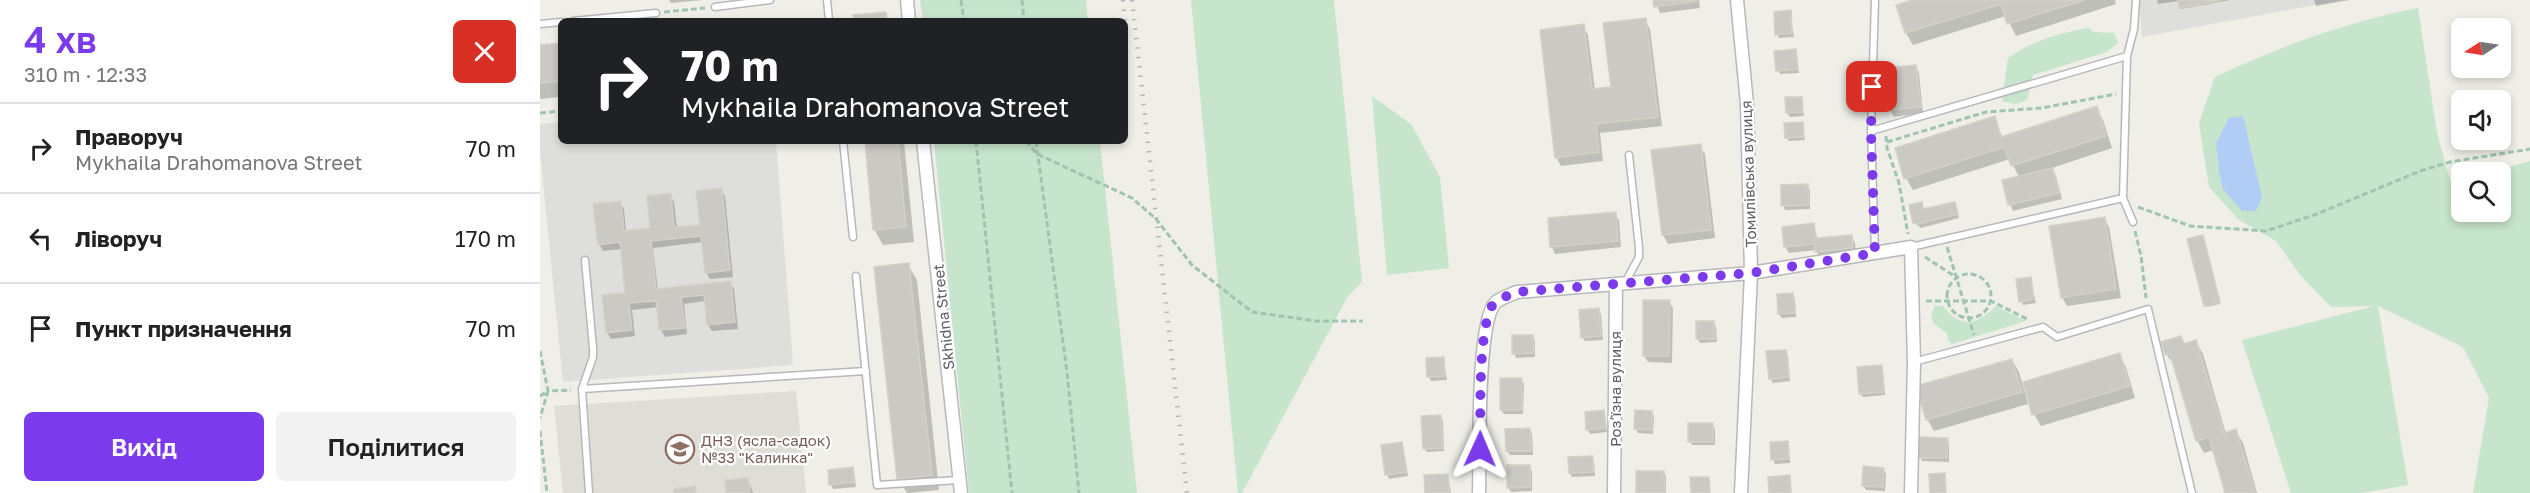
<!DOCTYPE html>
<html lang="uk">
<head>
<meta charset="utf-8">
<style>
	:root { --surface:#fff; --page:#f2f2f2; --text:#222; --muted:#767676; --line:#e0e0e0; --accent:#7c3aed }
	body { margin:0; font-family:"Golos Text",sans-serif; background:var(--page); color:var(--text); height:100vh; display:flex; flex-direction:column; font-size:22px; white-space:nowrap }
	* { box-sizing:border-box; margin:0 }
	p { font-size:20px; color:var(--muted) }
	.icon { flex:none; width:33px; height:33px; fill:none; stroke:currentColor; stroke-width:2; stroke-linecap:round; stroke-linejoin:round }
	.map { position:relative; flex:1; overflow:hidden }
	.drawer { display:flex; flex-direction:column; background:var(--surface); width:540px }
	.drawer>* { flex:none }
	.guide { position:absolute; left:18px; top:18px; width:570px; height:126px; border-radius:9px; box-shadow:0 3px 9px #0003; background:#202124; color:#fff; overflow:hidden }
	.needle { width:39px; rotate:258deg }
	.tools { position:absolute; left:1911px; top:18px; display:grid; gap:12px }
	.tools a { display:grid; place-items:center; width:60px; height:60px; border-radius:9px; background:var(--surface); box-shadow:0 3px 9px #0003; font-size:30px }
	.pin { position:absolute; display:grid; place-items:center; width:51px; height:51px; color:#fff; margin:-26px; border-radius:12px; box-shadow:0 3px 9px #0006 }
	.me { position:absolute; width:66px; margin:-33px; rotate:1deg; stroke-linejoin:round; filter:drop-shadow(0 0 4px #0008) }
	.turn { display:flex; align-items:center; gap:21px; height:126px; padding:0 24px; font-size:27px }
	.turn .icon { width:78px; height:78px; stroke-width:2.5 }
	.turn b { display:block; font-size:42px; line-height:51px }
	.round { display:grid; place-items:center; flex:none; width:63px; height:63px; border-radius:9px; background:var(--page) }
	.headline { display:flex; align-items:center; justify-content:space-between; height:102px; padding:0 24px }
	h1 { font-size:36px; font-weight:600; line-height:45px; color:var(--accent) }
	.cta { display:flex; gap:12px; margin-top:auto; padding:12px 24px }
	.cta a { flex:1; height:69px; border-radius:9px; background:var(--accent); color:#fff; font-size:24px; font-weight:600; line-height:69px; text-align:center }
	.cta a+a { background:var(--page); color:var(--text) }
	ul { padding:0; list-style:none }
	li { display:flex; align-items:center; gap:18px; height:90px; padding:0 24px; border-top:2px solid var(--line) }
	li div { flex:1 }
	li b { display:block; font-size:22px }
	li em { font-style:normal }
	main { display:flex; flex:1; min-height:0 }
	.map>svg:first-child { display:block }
	.industrial { fill:#dededa }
	.education { fill:#dfded6 }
	.green { fill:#c7e4cc }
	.water { fill:#b1cdf6 }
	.shadow { fill:#0003 }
	.building { fill:#cbc9c4; stroke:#d3d1c6; stroke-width:1.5 }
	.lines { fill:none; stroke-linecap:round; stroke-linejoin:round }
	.service-casing { stroke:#b7b8bc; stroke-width:9 }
	.minor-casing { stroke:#b7b8bc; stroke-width:15 }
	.path { stroke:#a1c4b1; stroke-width:3; stroke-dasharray:6 3; stroke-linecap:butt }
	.service { stroke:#fff; stroke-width:6 }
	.minor { stroke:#fff; stroke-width:12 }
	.rail { stroke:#b5b5b6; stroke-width:4.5; stroke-dasharray:1.5 8; stroke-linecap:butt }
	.route { stroke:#7c3aed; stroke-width:10; stroke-dasharray:0 18 }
	.labels { text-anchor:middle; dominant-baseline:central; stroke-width:4.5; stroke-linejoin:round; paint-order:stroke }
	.street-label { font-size:15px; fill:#5f6166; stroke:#fff }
	.education-label { font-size:15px; fill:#785e54; stroke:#fff; text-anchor:start }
</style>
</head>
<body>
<main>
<section class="drawer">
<div class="headline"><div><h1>4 хв</h1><p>310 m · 12:33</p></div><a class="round" style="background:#d93025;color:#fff"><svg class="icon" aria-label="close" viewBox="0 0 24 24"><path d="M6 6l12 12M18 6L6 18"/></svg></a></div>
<ul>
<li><svg class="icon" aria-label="right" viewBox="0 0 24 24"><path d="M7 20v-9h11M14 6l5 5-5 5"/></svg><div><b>Праворуч</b><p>Mykhaila Drahomanova Street</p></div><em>70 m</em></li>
<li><svg class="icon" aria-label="left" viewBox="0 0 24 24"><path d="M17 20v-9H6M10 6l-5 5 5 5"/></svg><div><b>Ліворуч</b></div><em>170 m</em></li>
<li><svg class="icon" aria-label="arrive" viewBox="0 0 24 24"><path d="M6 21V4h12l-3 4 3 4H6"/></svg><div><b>Пункт призначення</b></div><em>70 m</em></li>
</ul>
<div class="cta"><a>Вихід</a><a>Поділитися</a></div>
</section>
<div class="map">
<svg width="1990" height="493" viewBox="0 0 1990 493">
	<rect width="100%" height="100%" fill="#efefe8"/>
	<path class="industrial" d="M1599,0H1802L1602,37Z
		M21,122V141H236L253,365L23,382L0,151V124Z"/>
	<path class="education" d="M256,391L266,493H23L14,406Z"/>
	<path class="green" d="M380,0H546L548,21H383Z
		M651,0H794L822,282L808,296L702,493H698Z
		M1878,8L1897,133L1910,181L1921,179L1922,212H1960V172H1950L1990,161V493H1933L1949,398L1923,347L1838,306L1868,485L1821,493H1751L1702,340L1834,306L1791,307L1760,275L1736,241L1699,220L1669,187L1659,123L1675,77C1740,46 1807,22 1878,8Z
		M1549,28L1553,32L1574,33L1578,43L1567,52L1493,75L1487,100L1476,104L1462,101L1468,58C1494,40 1519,33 1549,28Z
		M832,96L871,124L900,177L909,268L847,275Z
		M394,141H560L597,493H429Z
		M1395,306H1403C1420,329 1437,325 1456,306L1486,321L1412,344L1408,340L1407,333L1394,324L1391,315Z"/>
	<path class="water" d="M1703,116L1722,197L1716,211H1702L1683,189L1679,171L1676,143L1689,118Z"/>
	<path class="shadow" d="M129,0H163L131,3Z
		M1115,0H1159L1160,8L1120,13Z
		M1377,0H1575L1576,4L1476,36L1466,16L1373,45L1366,33L1358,6Z
		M1617,0H1690L1641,9L1639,1L1618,4Z
		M1774,0H1810L1776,6Z
		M1250,12L1254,37L1239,38L1237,34Z
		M1105,20L1110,29L1122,126L1060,133L1063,161L1021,166L1016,157L1043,26L1048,35L1055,90L1073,88Z
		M21,44V97L0,99V46Z
		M1255,51L1259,73L1240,74L1238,70Z
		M1375,66L1379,73L1383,113L1354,117L1350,110L1346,70Z
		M1261,98L1264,116L1250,117L1247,113Z
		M1556,108L1563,120L1572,148L1512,168L1516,176L1522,199L1473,211L1470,204L1479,177L1470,159L1373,190L1366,178L1454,118L1463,138Z
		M1262,123L1265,140L1249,141L1246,137Z
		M326,141H364L374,242L343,245L334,229Z
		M1160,146L1165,154L1175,238L1128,244L1123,235L1113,151Z
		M1267,186L1270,190V209L1245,210L1243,205Z
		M181,190L185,196L193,277L170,279L166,272L163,242L113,248L118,290L190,282L194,289L198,329L172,331L168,325L166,301L144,304L147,334L125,337L121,330L118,307L92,310L95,336L71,339L67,332L87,294L82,249L63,251L59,244L80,202L84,209L86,232L112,229L130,195L134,202L137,229L162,226Z
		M1414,203L1419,218L1381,228L1375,222L1381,204L1384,211Z
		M1075,214L1079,220L1081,247L1015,254L1012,247L1009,220Z
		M1564,218L1569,227L1581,298L1527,306L1522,297Z
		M1273,225L1278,240L1311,236L1315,243L1316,255L1280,258L1276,250L1249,253L1245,246Z
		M1663,238L1680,304L1666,307L1649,240Z
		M368,265L377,280L399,490L367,493L358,478Z
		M1490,278L1496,303L1483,305L1481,301Z
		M1253,295L1255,299L1256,317L1242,318L1239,314Z
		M1129,302L1133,308L1132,363L1108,362L1104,356Z
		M1058,310L1061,314L1063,340L1045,341L1042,337Z
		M1174,322L1176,327L1177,342L1160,343L1158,339Z
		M992,336L995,341V357L976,358L974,353Z
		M1656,342L1663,354L1686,434L1696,431L1703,443L1717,493H1687L1674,450L1664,453L1657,440L1635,366L1626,354Z
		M1246,352L1248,356L1250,381L1233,383L1230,378Z
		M1579,355L1586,367L1595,398L1501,426L1494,414Z
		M903,358L907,380L891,381L889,377Z
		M1472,360L1479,372L1488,404L1394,431L1387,419Z
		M1341,366L1343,370L1345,395L1323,397L1320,393Z
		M981,380L984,384L983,414H964L961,410Z
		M1063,412L1067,432L1050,434L1048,430Z
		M1096,412H1112L1114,417L1113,434L1098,433L1096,429Z
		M900,416L903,421L904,451L887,452L884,448Z
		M1172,425L1175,429V445H1152L1150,441Z
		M990,430L992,434L993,455H970L967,451Z
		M1407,439L1409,444V462L1382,461L1380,457Z
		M861,443L868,476L849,479L847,474Z
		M1247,443L1249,447L1250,463L1235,464L1233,459Z
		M1052,457L1054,461L1055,476L1032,477L1030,473Z
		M989,467L992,471V491L971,492L968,487Z
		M312,468L316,487L293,489L291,485Z
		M1343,469L1346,474L1345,491L1326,490L1323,485Z
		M1123,472L1126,476V493H1098Z
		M908,475L911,493H887Z
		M208,479L213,493H188Z"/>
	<path class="building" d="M1113,0H1157V1L1114,7Z
		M1372,0H1545L1467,24L1461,4L1365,33L1356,5Z
		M1638,0H1682L1639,8Z
		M1251,10L1252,33L1235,35L1234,12Z
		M346,12L347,21H314L313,15Z
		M1106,18L1118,117L1056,124L1059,152L1015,158L1000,30L1044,24L1052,89L1071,87L1063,23Z
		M21,43V81L0,83V45Z
		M1256,49L1258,69L1236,71L1234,51Z
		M1376,65L1381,107L1349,110L1344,68Z
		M1245,97H1262L1263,112L1246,113Z
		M1557,106L1566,136L1471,166L1464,147L1364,179L1355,148L1455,116L1461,137Z
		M1263,122L1264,137L1245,138L1244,123Z
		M325,141H358L366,227L333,230Z
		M1161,144L1171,230L1122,235L1111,150Z
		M1513,168L1519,193L1468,205L1462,180Z
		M1268,184L1269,205L1241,206V185Z
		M182,188L190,270L165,273L161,236L111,241L116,289L191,281L195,322L167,325L164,295L141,297L145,328L119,330L116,301L89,303L92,330L66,333L62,295L85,293L80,242L58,245L53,204L81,201L84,231L110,228L107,196L131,193L134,227L160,225L156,191Z
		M1382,202L1383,209L1415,202L1418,214L1377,224L1373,223L1369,205Z
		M1076,212L1078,241L1010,247L1008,218Z
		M1565,217L1576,289L1521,298L1509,226Z
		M1274,223L1276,238L1312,235L1313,248L1275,252L1274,244L1244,247L1242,227Z
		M1663,235L1680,302L1664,306L1647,239Z
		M369,263L392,475L357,479L334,267Z
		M1491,277L1494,299L1479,302L1476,279Z
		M1253,293L1255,313L1238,314L1237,294Z
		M1103,300H1130L1129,356H1103Z
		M1059,308L1061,336L1041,338L1039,310Z
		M1156,321H1174L1175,339H1156Z
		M972,335H993L994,353L972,354Z
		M1641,336L1644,344L1656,340L1684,433L1696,429L1715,493H1685L1669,437L1656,441L1630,354L1625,355L1621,342Z
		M1246,350L1249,377L1229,379L1226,351Z
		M1580,353L1590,386L1492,415L1483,382Z
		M904,357L905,376L887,377L886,358Z
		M1472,359L1482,392L1386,420L1376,386Z
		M1342,365L1344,392L1319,394L1317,367Z
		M960,378H982V410H960Z
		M1064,410L1066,428L1046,430L1045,412Z
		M1095,410L1112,411V430L1094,429Z
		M901,415L903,448L883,449L881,416Z
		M1148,423H1173V442H1148Z
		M990,428L991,451H966L965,429Z
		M1379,437L1408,438L1407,458H1378Z
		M1248,441L1249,459L1231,460L1230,442Z
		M862,442L867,472L845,475L841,445Z
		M1053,456V472L1029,473L1028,457Z
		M967,465H990V487L967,488Z
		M1323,466L1344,468L1343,487L1322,486Z
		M313,467L315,482L289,485L288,470Z
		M1096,471H1124L1125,493H1096Z
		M1405,473L1406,493H1390L1389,474Z
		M908,474L909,493H885L884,475Z
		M1250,475L1251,493H1229L1228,477Z
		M1150,477H1169L1170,493H1151Z
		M208,478L210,493H186L185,480Z
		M155,486L156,493H134V489Z"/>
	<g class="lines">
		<g class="service-casing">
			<path id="service" d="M287,0L289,21
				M175,7L230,0
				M33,21L116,13
				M0,24L21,22
				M1331,131L1587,56
				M303,141L313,237
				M1583,198L1593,222
				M1371,247L1583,198L1587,56L1594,29L1596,0
				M1335,253L1331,131L1335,0
				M316,276L337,485L419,480
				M1085,283L1099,257V248L1089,155
				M1374,362L1503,327L1517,337L1608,309L1652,493
				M42,389L53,357V348L45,260
				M49,493L42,389L326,371"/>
		</g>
		<g class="minor-casing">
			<path id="minor" d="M367,0L369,21
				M1197,0L1207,104L1211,273L1201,493
				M383,141L421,493
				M939,493C940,461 936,320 956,302C961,298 970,295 977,292L1211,273L1371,247L1374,362L1371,493
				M1074,493L1076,284"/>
		</g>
		<path class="path" d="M421,0L424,21
			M482,0L484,21
			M124,12L165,8
			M0,113L21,111
			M1346,136L1347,148L1359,183L1368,234
			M436,141L472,493
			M486,141L497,154L592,198L616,219L652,265L712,312L776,321H823
			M496,141L527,372L539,493
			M1347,142L1446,112L1502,108L1576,94
			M1598,207L1650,226L1726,231L1777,214L1880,171L1910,162L1990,149
			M1595,231L1601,256L1606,298
			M1407,247L1434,335
			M1385,257L1416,277
			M1407 296a22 22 0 1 1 44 0a22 22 0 1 1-44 0Z
			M1386,301H1451L1489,320
			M0,351L8,391L31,390
			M0,396L8,391L0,418
			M0,431L7,493"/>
		<use href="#service" class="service"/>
		<use href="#minor" class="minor"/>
		<path class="rail" d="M583,0L585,21
			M592,0L647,493"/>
	</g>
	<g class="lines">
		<path class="route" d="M940,449C941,422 937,319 955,302C960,298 971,295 976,292L1211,273L1335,253L1331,131L1332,87"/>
	</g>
	<defs>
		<g id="school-ring" transform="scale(1.5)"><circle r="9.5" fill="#fff" stroke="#8d6e63" stroke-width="1.5"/><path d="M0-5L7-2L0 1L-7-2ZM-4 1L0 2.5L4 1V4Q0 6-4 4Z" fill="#8d6e63"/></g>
	</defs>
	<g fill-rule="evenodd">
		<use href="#school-ring" x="140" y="449"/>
	</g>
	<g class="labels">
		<g class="street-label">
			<text transform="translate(1208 174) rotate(-92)">Томилівська вулиця</text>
			<text transform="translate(403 317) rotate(-96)">Skhidna Street</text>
			<text transform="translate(1075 389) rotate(-90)">Розʼїзна вулиця</text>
		</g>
		<g class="education-label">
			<text x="161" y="440">ДНЗ (ясла-садок)<tspan x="161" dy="17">№33 "Калинка"</tspan></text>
		</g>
	</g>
</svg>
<div class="tools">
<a><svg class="needle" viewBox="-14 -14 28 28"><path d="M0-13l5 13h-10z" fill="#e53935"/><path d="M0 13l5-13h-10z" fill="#767676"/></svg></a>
<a><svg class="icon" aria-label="sound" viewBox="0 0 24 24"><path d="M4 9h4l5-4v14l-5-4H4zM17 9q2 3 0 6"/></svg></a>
<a><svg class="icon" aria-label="search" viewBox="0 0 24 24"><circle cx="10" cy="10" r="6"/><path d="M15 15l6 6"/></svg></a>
</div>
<div class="pin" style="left:1332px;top:87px;background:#d93025"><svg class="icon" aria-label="arrive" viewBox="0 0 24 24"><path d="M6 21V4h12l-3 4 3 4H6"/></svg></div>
<svg class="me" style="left:940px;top:449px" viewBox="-20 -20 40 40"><path d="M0-17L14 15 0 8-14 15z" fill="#7c3aed" stroke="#fff" stroke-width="4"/></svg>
<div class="guide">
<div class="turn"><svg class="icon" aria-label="right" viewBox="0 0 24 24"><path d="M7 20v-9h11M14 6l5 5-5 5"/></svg><div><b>70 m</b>Mykhaila Drahomanova Street</div></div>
</div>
</div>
</main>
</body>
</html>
